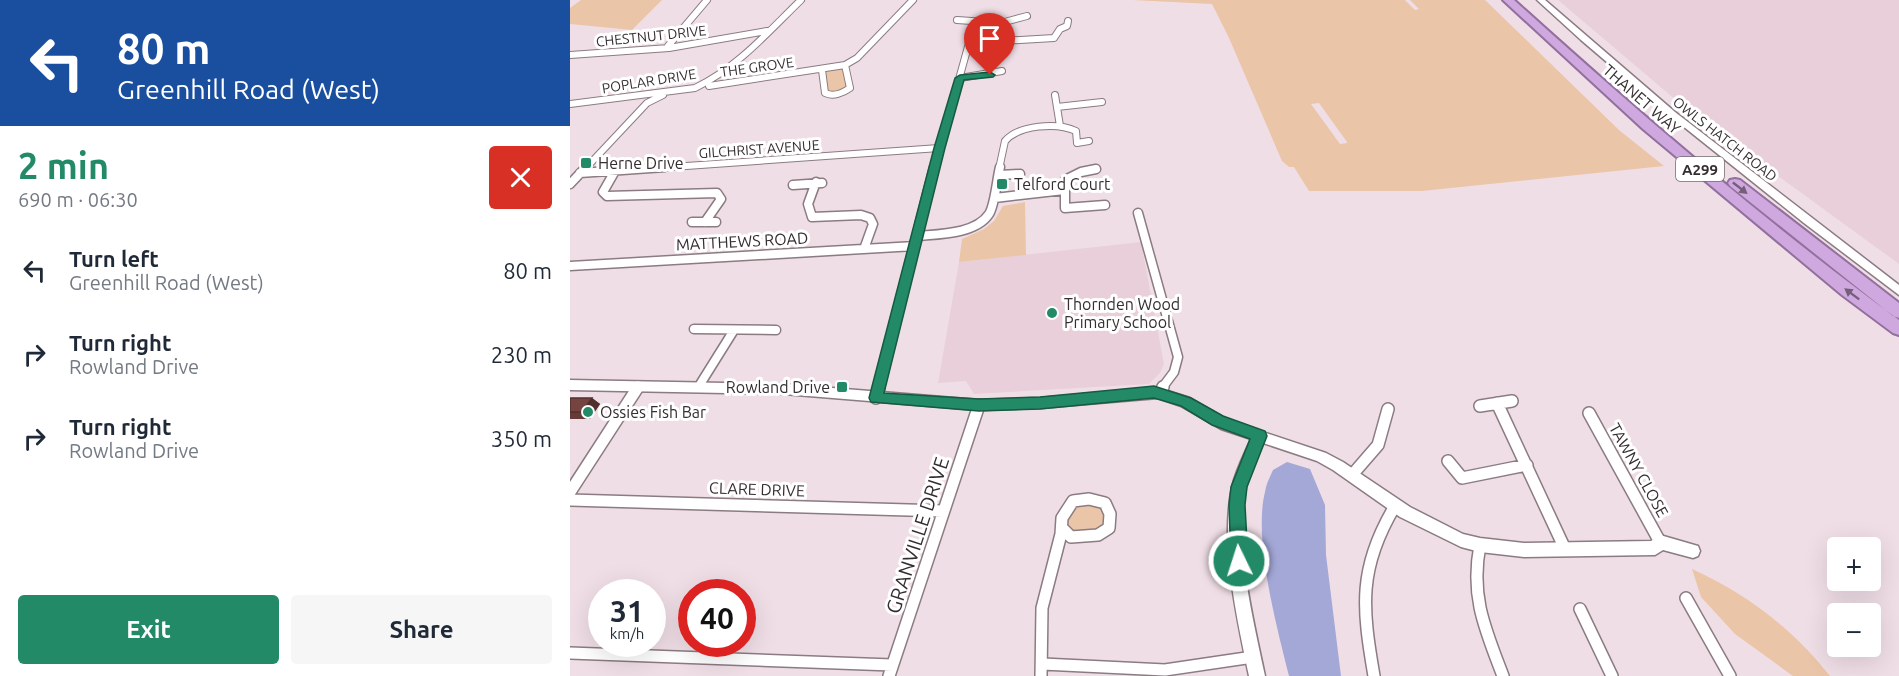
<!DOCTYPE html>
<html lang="en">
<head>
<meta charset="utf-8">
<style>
	:root { --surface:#fff; --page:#f6f6f7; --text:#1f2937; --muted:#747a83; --accent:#228a66 }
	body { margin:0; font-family:Ubuntu,sans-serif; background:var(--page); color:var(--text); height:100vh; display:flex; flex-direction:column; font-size:22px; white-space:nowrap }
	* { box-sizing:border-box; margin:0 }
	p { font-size:20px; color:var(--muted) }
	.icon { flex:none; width:33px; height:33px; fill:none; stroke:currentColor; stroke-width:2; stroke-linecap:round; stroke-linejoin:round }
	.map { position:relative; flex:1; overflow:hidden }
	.details { display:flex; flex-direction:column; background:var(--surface); width:570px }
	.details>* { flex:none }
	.hud { background:#1a4fa0; color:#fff; overflow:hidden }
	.controls { position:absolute; left:1257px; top:537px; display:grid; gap:12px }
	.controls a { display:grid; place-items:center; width:54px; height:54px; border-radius:6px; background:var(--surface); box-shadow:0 6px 24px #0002; font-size:30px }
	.speed { position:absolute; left:18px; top:579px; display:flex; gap:12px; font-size:30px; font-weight:700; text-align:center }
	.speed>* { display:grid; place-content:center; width:78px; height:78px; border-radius:50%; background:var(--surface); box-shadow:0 6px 24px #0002; line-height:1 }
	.speed small { font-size:15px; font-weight:400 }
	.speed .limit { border:9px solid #d22; background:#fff; color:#111 }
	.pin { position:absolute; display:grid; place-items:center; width:51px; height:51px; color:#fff; margin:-62px -26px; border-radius:50% 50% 50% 0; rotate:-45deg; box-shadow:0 0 6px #0007 }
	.pin .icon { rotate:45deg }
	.me { position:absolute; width:66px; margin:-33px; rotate:356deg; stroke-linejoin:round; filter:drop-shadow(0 0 4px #0008) }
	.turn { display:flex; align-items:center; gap:21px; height:126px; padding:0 18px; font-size:27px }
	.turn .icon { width:78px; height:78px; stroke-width:2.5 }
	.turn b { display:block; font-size:42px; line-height:51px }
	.round { display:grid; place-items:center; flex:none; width:63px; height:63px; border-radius:6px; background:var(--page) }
	.head { display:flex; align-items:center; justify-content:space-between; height:102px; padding:0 18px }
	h1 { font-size:36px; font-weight:700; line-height:45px; color:var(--accent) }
	.cta { display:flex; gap:12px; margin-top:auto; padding:12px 18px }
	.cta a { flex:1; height:69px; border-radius:6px; background:var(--accent); color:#fff; font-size:24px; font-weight:700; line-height:69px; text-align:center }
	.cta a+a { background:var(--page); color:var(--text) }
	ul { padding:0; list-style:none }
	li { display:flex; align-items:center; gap:18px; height:84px; padding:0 18px }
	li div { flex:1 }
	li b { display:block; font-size:22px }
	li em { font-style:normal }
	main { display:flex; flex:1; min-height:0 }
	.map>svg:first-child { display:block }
	.built { fill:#e9cfda }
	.green { fill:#ebc5a7; fill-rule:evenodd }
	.water { fill:#a4a8d7 }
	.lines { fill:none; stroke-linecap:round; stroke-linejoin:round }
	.minor-far2-casing { stroke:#8b7b82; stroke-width:8 }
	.minor-far1-casing { stroke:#8b7b82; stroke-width:11 }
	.minor-casing { stroke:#8b7b82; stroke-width:14 }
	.tertiary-casing { stroke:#8b7b82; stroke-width:3 }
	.trunk-casing { stroke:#91709d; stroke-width:4 }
	.minor-far2 { stroke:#fff; stroke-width:6 }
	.minor-far1 { stroke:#fff; stroke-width:8 }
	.minor { stroke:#fff; stroke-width:11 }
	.tertiary { fill:#fff; fill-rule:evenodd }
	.trunk { fill:#cfa8df; fill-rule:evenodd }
	.wall { fill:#653a37 }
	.shaded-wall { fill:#52302d }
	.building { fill:#754440; stroke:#52302d; stroke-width:1.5 }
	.oneway { fill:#735f77 }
	.route { fill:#228a66; stroke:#165a42; stroke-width:1.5 }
	.poi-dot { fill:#228a66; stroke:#fff; stroke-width:2 }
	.labels { text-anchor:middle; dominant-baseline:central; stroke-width:6; stroke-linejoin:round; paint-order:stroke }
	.far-street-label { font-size:14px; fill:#352e31; stroke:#fff }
	.shield { fill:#fff; stroke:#726d6f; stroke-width:1.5 }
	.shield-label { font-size:15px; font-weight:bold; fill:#352e31 }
	.street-label { font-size:16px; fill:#352e31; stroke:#fff }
	.poi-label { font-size:16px; fill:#352e31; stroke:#fff; text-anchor:start }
	.near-street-label { font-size:20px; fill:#352e31; stroke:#fff }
</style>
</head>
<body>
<main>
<section class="details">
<div class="hud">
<div class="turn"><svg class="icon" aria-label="left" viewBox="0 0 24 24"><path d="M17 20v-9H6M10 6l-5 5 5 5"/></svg><div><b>80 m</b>Greenhill Road (West)</div></div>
</div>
<div class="head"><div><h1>2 min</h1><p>690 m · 06:30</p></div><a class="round" style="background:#d93025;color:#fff"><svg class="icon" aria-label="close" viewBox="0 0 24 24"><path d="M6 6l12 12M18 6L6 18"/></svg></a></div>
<ul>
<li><svg class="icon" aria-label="left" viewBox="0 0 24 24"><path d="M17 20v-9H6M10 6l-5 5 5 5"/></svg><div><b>Turn left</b><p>Greenhill Road (West)</p></div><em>80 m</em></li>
<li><svg class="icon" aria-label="right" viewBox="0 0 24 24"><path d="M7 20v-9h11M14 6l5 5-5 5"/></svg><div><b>Turn right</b><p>Rowland Drive</p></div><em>230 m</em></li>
<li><svg class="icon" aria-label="right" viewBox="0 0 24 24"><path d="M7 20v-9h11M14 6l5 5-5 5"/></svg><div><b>Turn right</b><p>Rowland Drive</p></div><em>350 m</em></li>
</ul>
<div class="cta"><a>Exit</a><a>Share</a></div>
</section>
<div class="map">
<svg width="1329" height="676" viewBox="0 0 1329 676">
	<rect width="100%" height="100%" fill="#f0dee6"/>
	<path class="built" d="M988,0H1329V264L1120,112Z
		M571,242L594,364L590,373L579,384L404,394L396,381L368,383L389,262Z"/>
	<path class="green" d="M11,0H92L62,30L0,24V8Z
		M562,0H835L845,10L849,9L840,0H915L1049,130L1094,166L852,191H739L724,167H719L712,161L659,38L642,4ZM749,103L777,142V143L770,144L741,104Z
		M275,65L280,88L259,95L252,70Z
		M455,202L456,255L389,262L392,239L414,229L424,221L433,206Z
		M503,501L535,503L541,525L519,538L493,529Z
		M1122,569C1177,594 1223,629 1260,676H1223L1165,634L1131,597Z"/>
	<path class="water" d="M717,462L740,469L755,505L756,555L771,676H719C707,628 683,539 695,492C696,484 700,477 703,470Z"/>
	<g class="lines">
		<g class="minor-far2-casing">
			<path id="minor-far2" d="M387,20L431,23L457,16
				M399,43L484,38L490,29L497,26L498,21
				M98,46L137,0
				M0,55L99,48L197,31
				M252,70L255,93C263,97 273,93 280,88L275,65
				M390,78L432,71
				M139,86L275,65L287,58L343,0
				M485,95L490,126
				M0,104L125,88C167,68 198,32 231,0
				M487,107L532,102
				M15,169L77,103L93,95
				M74,169L369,148
				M364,169L399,43L407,29L413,24
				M429,169L435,141C449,125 487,122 506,131L507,143L519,141"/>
		</g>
		<g class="minor-far1-casing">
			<path id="minor-far1" d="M526,169L511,172L495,180V208L535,205
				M45,171L33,192L37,196L147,193L151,199L135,222
				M10,173L95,167
				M429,175L450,174
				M246,182L238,204L242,217L291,215L300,218L303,224L294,249
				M0,184L16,167
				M223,185L252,183
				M425,198L494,190
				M568,213L608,357L604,372L592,388
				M122,222H146
				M348,236C369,234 406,234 419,214C425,205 427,178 430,167
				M0,266L345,246
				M124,329L206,330
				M129,386L164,330
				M67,388L69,386
				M308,388L364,167"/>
		</g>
		<g class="minor-casing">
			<path id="minor" d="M590,393L593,387
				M306,398L309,387
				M927,403L995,549
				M910,406L942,401
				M1019,413L1090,542
				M878,461L892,478L957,465
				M782,475L808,445L818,409
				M0,492L68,387
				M0,500L373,511
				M910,545C900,596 915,629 933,676
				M1116,598L1160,676
				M1010,609L1042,676
				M0,653L322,665
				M473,664L595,670L683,657
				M319,676L409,405
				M471,676L472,608L491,534L492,518L503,501L519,499L535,503L540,514L539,528L528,535L501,537L493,529
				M804,676C792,607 788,568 825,506"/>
		</g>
		<g class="tertiary-casing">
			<path id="tertiary" d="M967,0H975L1105,112L1329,285V295L1234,223L1099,115L1011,40Z
				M0,380L214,384L409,400L470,398L588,388L620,398L660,421L756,453L773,462L840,507L893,534L910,538L954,543L1081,541L1090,535L1128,546L1130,551L1128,556L1123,558L1093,550L1085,555L954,557L910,552L891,547L830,517L763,470L747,461L693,443C687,457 679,472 676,487C664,546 683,618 695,676H679C667,618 650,546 662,487C666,470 674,455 681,439L651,429L611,406L588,398L470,408L409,410L214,394L0,390Z"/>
		</g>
		<g class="trunk-casing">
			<path id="trunk" d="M933,0H944C1068,112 1194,221 1329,320V335L1323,333L1272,295L1073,129Z
				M1165,179L1170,180L1329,303V318L1323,316L1160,186L1158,183L1160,180Z"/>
		</g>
		<use href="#minor-far2" class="minor-far2"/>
		<use href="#minor-far1" class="minor-far1"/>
		<use href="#minor" class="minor"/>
		<use href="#tertiary" class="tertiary"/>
		<use href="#trunk" class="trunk"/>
	</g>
	<path class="wall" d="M0,398H22L30,404L20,419H0Z"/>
	<path class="shaded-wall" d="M22,398L30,404L20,419L12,412Z"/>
	<path class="building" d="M0,398H22L12,412H0Z"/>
	<defs><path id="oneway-solid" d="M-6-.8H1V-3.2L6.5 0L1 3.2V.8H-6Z" transform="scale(1.5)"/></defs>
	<g class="oneway">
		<use href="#oneway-solid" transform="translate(1170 188) rotate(38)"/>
		<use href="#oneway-solid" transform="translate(1282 294) rotate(-143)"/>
	</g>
	<path class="route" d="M420,72L425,75L423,77L394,80L375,148L314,393L409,399L470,397L584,386L621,398L653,416L695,431L697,436L677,487L675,505L678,561L675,567L669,569L663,567L661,561L659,505L661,487L680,439L642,425L611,406L584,398L470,409L409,411L301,402L299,398L364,148L385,78L390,75Z"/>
	<g class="poi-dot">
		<rect x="10" y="157" width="12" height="12" rx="3"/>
		<rect x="426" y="178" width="12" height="12" rx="3"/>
		<circle cx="482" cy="313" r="6"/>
		<rect x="266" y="381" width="12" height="12" rx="3"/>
		<circle cx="18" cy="412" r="6"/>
	</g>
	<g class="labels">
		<g class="far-street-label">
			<text transform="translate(81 36) rotate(-6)">CHESTNUT DRIVE</text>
			<text transform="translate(187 67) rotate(-8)">THE GROVE</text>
			<text transform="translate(79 81) rotate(-9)">POPLAR DRIVE</text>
			<text transform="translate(1155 139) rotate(38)">OWLS HATCH ROAD</text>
			<text transform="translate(189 149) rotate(-4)">GILCHRIST AVENUE</text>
		</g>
		<rect class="shield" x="1106" y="157" width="48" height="24" rx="4.5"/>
		<g class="shield-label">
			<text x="1130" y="169">A299</text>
		</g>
		<g class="street-label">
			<text transform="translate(1072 99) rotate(41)">THANET WAY</text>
			<text transform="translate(172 241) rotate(-3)">MATTHEWS ROAD</text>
			<text transform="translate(1069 470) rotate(61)">TAWNY CLOSE</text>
			<text transform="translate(187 489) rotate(2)">CLARE DRIVE</text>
		</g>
		<g class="poi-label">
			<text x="28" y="163">Herne Drive</text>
			<text x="444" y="184">Telford Court</text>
			<text x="494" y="304">Thornden Wood<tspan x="494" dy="18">Primary School</tspan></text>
			<text x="260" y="387" text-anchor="end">Rowland Drive</text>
			<text x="30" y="412">Ossies Fish Bar</text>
		</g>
		<g class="near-street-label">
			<text transform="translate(347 535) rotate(-72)">GRANVILLE DRIVE</text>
		</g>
	</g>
</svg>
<div class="controls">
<a>+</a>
<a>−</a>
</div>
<div class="speed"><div>31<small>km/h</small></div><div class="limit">40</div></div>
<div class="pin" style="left:420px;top:75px;background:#d93025"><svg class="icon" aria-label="arrive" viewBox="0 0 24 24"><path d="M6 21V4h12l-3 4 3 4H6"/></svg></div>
<svg class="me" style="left:669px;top:561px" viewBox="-20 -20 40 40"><circle r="17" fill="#228a66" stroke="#fff" stroke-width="3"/><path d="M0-11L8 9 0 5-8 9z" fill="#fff"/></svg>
</div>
</main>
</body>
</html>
